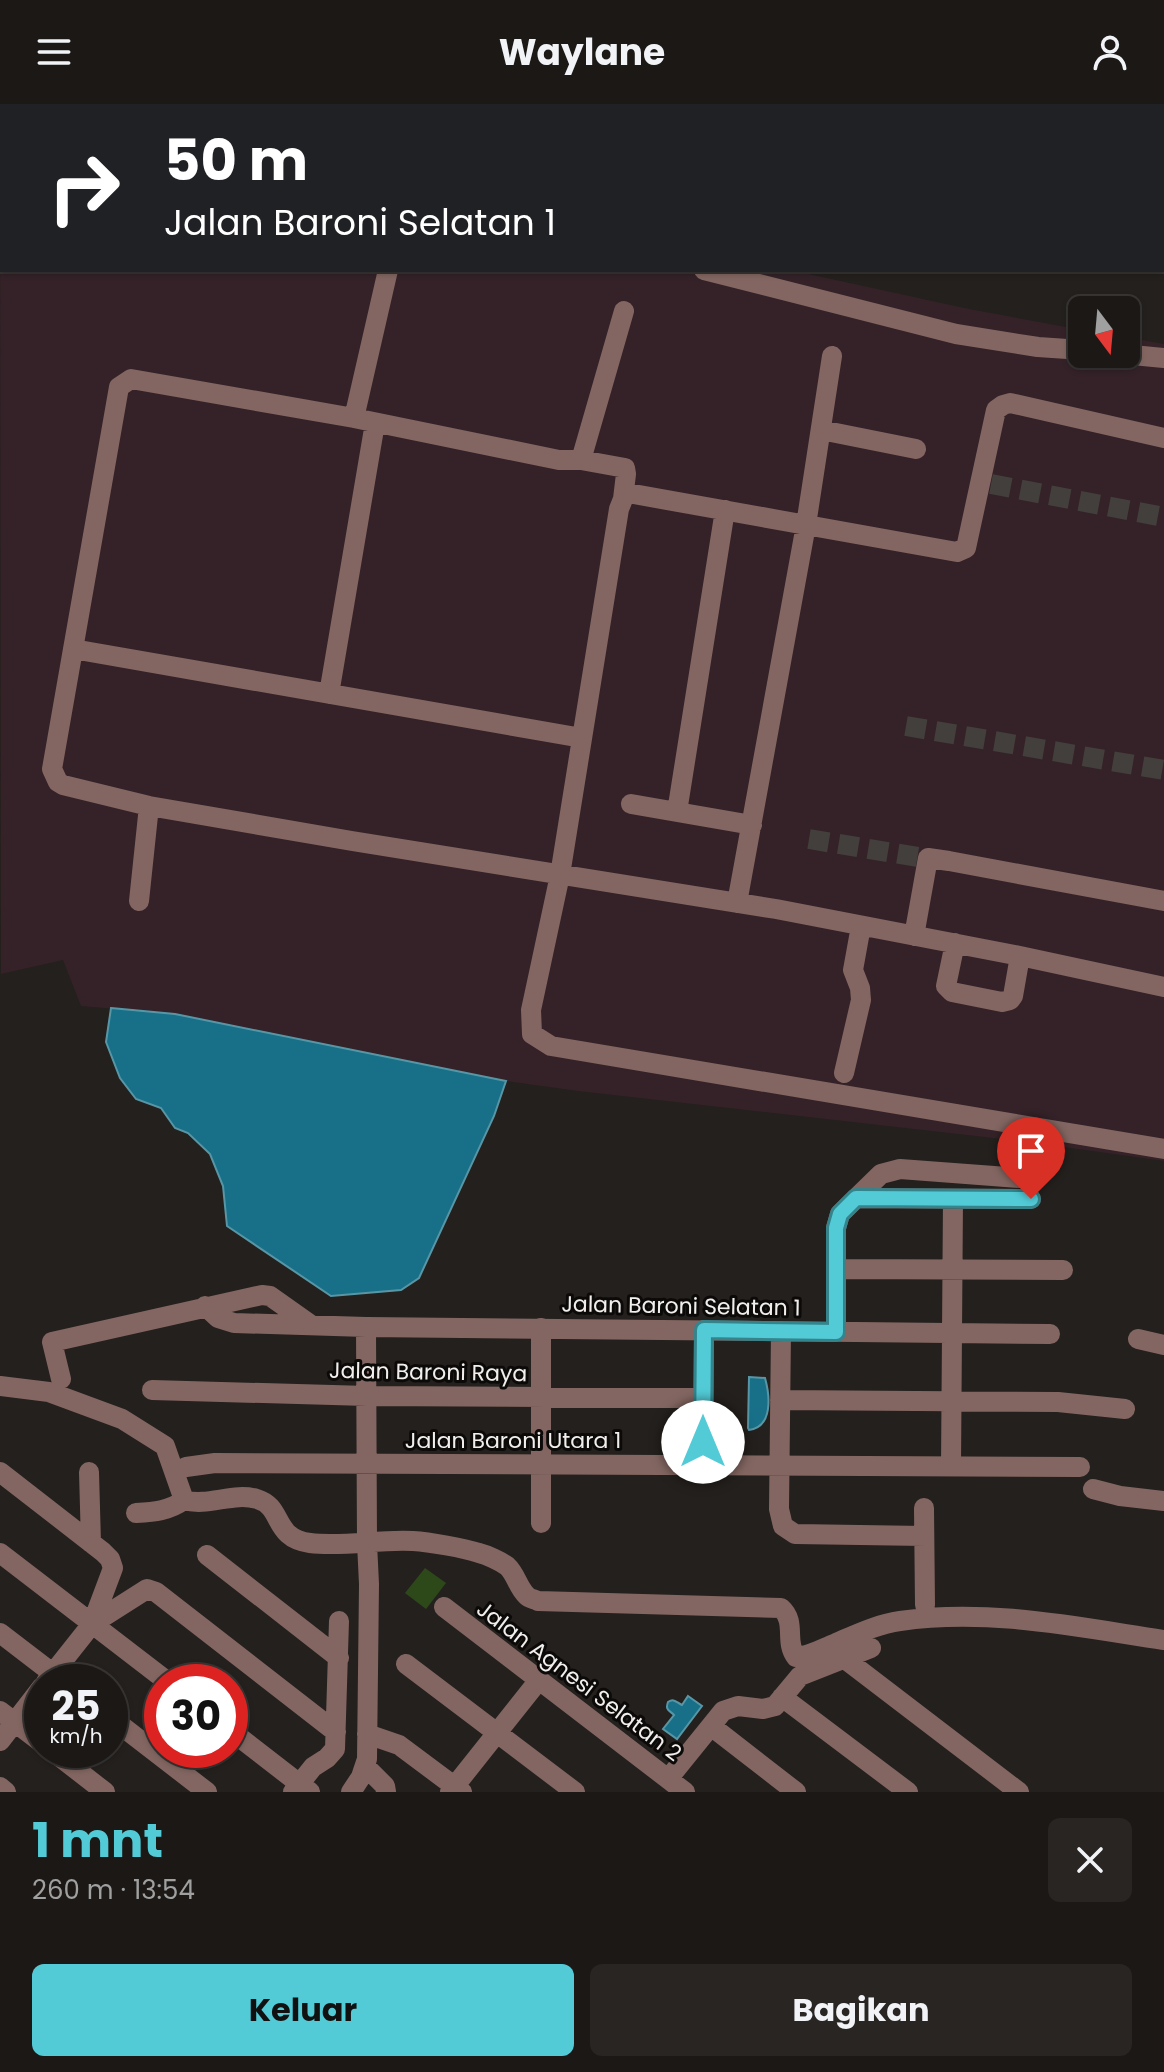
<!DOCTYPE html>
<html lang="id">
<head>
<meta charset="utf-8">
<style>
	:root { --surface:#1b1816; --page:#282523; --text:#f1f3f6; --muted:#a0a0a1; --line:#393735; --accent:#52cbd7 }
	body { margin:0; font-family:Poppins,sans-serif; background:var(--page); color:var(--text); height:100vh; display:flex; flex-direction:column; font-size:30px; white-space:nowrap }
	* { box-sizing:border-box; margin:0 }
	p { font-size:26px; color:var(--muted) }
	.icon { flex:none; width:44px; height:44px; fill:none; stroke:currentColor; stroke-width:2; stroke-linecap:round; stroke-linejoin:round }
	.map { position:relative; height:1688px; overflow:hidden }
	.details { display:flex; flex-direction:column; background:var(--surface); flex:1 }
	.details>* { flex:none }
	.top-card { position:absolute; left:0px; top:0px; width:1164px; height:168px; box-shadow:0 2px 6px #0004,0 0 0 2px var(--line); background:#202124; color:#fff; overflow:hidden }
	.needle { width:52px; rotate:164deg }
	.tools { position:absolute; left:1068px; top:192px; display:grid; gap:16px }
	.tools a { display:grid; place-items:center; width:72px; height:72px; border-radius:12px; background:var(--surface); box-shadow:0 2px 6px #0004,0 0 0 2px var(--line); font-size:40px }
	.speed { position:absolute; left:24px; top:1560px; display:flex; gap:16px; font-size:40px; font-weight:700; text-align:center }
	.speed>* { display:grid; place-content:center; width:104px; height:104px; border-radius:50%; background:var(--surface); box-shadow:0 2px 6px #0004,0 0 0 2px var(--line); line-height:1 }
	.speed small { font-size:20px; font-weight:400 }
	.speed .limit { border:12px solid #d22; background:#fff; color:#111 }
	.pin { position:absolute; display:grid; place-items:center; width:68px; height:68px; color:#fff; margin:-82px -34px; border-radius:50% 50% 50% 0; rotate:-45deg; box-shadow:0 0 8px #0007 }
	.pin .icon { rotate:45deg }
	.me { position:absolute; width:88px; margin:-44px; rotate:0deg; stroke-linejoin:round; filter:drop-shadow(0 0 6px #0008) }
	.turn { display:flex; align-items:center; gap:28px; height:168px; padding:0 32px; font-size:36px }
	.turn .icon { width:104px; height:104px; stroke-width:2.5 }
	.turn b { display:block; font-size:56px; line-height:68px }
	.round { display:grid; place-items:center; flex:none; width:84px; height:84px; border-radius:12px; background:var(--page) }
	.summary { display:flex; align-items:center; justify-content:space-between; height:136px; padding:0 32px }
	h1 { font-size:48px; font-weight:700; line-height:60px; color:var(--accent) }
	.button { display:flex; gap:16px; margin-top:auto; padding:16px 32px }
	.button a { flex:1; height:92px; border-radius:12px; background:var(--accent); color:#111; font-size:32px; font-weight:700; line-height:92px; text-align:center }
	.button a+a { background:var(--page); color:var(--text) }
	header { display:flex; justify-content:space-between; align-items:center; height:104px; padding:0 32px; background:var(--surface); font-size:36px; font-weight:700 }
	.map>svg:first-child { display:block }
	.industrial { fill:#342228 }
	.green { fill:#2d491a }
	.water { fill:#177088; stroke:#5896a6; stroke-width:2 }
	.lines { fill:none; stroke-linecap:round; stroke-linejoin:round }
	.minor-tunnel { stroke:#433f3c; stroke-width:20; stroke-dasharray:20 10; stroke-linecap:butt }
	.minor { stroke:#836661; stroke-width:20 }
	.route-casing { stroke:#35848c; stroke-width:20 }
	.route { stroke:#52cbd7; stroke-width:14 }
	.labels { text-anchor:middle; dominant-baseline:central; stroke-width:6; stroke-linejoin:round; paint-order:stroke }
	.street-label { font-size:22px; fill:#f1eeec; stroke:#0c0a09 }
</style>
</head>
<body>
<header><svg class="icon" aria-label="menu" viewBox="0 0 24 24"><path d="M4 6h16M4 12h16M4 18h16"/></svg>Waylane<svg class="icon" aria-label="person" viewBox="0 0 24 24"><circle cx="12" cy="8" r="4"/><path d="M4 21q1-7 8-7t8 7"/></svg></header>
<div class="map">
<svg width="1164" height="1688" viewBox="0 0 1164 1688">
	<rect width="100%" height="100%" fill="#24201d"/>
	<path class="industrial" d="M0,17H2V166H790L969,205L1082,226V250H1126V233L1164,240V1057L1028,1038L578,987L506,977L175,910L81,902L63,856L1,870Z"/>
	<path class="green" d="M425,1464L446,1479L426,1505L405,1489Z"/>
	<path class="water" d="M111,904L175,910L506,977L494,1012L419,1174L401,1186L331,1192L227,1122L223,1082L210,1050L188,1029L175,1024L161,1004L136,995L120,974L106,938Z
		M749,1273L765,1274C770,1292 773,1323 749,1326L748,1324Z
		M688,1592L702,1602L677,1635L663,1625L674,1611C669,1606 665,1606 668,1598C674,1594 676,1598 682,1601Z"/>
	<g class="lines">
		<path class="minor-tunnel" d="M991,380L1164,413
			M906,622L1164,666
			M809,735L924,754"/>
		<path class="minor" d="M388,166L354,314L131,275L119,283L52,665L58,678L63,681L149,702L352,737L776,805L1020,852L1164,883
			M704,166L956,230L1038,243L1082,246
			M1122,250L1164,254
			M354,314L559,356H581L624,207
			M821,326L916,345
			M1164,334L1010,299L1003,301L996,306L966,444L957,448L628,389L623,395L619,405L560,771L531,906L532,930L551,942L1164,1045
			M581,356L625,364L626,370L623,395
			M73,545L582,634
			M329,590L375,319
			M631,700L752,721
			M677,708L725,406
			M139,797L149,702
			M737,799L806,421L832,252
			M914,832L928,754L949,757L1164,797
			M955,839L946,882L952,888L1002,898L1010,896L1013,892L1020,852
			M844,969L861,896L860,884L853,866L861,822
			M856,1094L1031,1095
			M836,1165L1063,1166
			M205,1202L218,1214L234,1219L366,1223L1050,1230
			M541,1224V1419
			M781,1227L779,1405L783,1422L795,1430L924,1432
			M836,1228V1124L840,1110L881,1070L900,1065L1033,1075
			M1138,1235L1164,1241
			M61,1275L52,1238L262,1191L270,1192L311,1221
			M0,1282L49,1288L122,1315L165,1342L184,1396C208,1403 233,1388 257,1395C284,1403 272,1434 310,1439C344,1443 379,1435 413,1437C429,1438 464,1444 479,1449C487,1451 500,1457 507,1462C516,1470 518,1484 527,1492C530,1495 534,1495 538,1497L781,1504C797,1518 784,1538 796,1553C810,1552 823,1544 836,1539C857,1530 878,1520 900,1517C988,1504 1077,1523 1164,1536
			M152,1286L367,1292L703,1294
			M780,1296L1058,1298L1125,1305
			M703,1361L704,1226
			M951,1362L953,1095
			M186,1363L215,1359L1080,1363
			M0,1368L103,1448L110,1455L113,1464L92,1520L46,1578
			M89,1368L91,1439
			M1093,1385L1120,1392L1164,1397
			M924,1404L925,1501
			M136,1409C154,1408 169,1407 184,1396
			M0,1449L168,1578
			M207,1451L339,1554
			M444,1503L685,1688
			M92,1520L147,1485L156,1488L336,1628
			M0,1529L64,1578
			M845,1555L1019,1688
			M406,1560L575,1688
			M782,1593L908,1688
			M0,1607L42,1639
			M110,1613L207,1688
			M711,1622L796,1688
			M230,1626L310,1688
			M367,1630L399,1641L462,1688
			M0,1637L42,1583
			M51,1646L105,1688
			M365,1662L385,1682L386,1688
			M668,1675L723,1607L738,1602L763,1605L775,1602L800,1572L871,1544
			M0,1683L6,1688
			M293,1688L313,1663L327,1654L335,1645L339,1517
			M351,1688L361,1673L367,1655L369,1480L367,1439L366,1223
			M450,1688L539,1576"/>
	</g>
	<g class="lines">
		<g class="route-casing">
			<path id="route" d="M703,1338L704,1226L836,1228V1124L840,1110L856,1094L1031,1095"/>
		</g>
		<use href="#route" class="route"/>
	</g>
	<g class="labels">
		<g class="street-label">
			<text transform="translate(681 1202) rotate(1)">Jalan Baroni Selatan 1</text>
			<text transform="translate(428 1268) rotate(1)">Jalan Baroni Raya</text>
			<text x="513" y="1336">Jalan Baroni Utara 1</text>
			<text transform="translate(579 1577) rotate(37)">Jalan Agnesi Selatan 2</text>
		</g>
	</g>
</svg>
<div class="tools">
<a><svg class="needle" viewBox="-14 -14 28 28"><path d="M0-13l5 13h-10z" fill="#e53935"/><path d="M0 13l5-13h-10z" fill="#a0a0a1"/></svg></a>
</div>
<div class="speed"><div>25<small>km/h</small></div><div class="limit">30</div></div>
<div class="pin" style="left:1031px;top:1095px;background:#d93025"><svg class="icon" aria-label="arrive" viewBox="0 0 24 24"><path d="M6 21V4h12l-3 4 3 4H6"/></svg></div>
<svg class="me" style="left:703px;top:1338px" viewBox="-20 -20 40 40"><circle r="19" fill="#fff"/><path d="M0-13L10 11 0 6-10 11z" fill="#52cbd7"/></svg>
<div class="top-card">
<div class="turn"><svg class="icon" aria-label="right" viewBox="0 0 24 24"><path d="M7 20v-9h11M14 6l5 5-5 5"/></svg><div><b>50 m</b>Jalan Baroni Selatan 1</div></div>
</div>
</div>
<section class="details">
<div class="summary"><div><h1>1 mnt</h1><p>260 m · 13:54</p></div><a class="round"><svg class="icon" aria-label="close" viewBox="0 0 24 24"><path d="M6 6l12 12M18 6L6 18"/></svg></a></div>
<div class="button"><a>Keluar</a><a>Bagikan</a></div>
</section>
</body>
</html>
